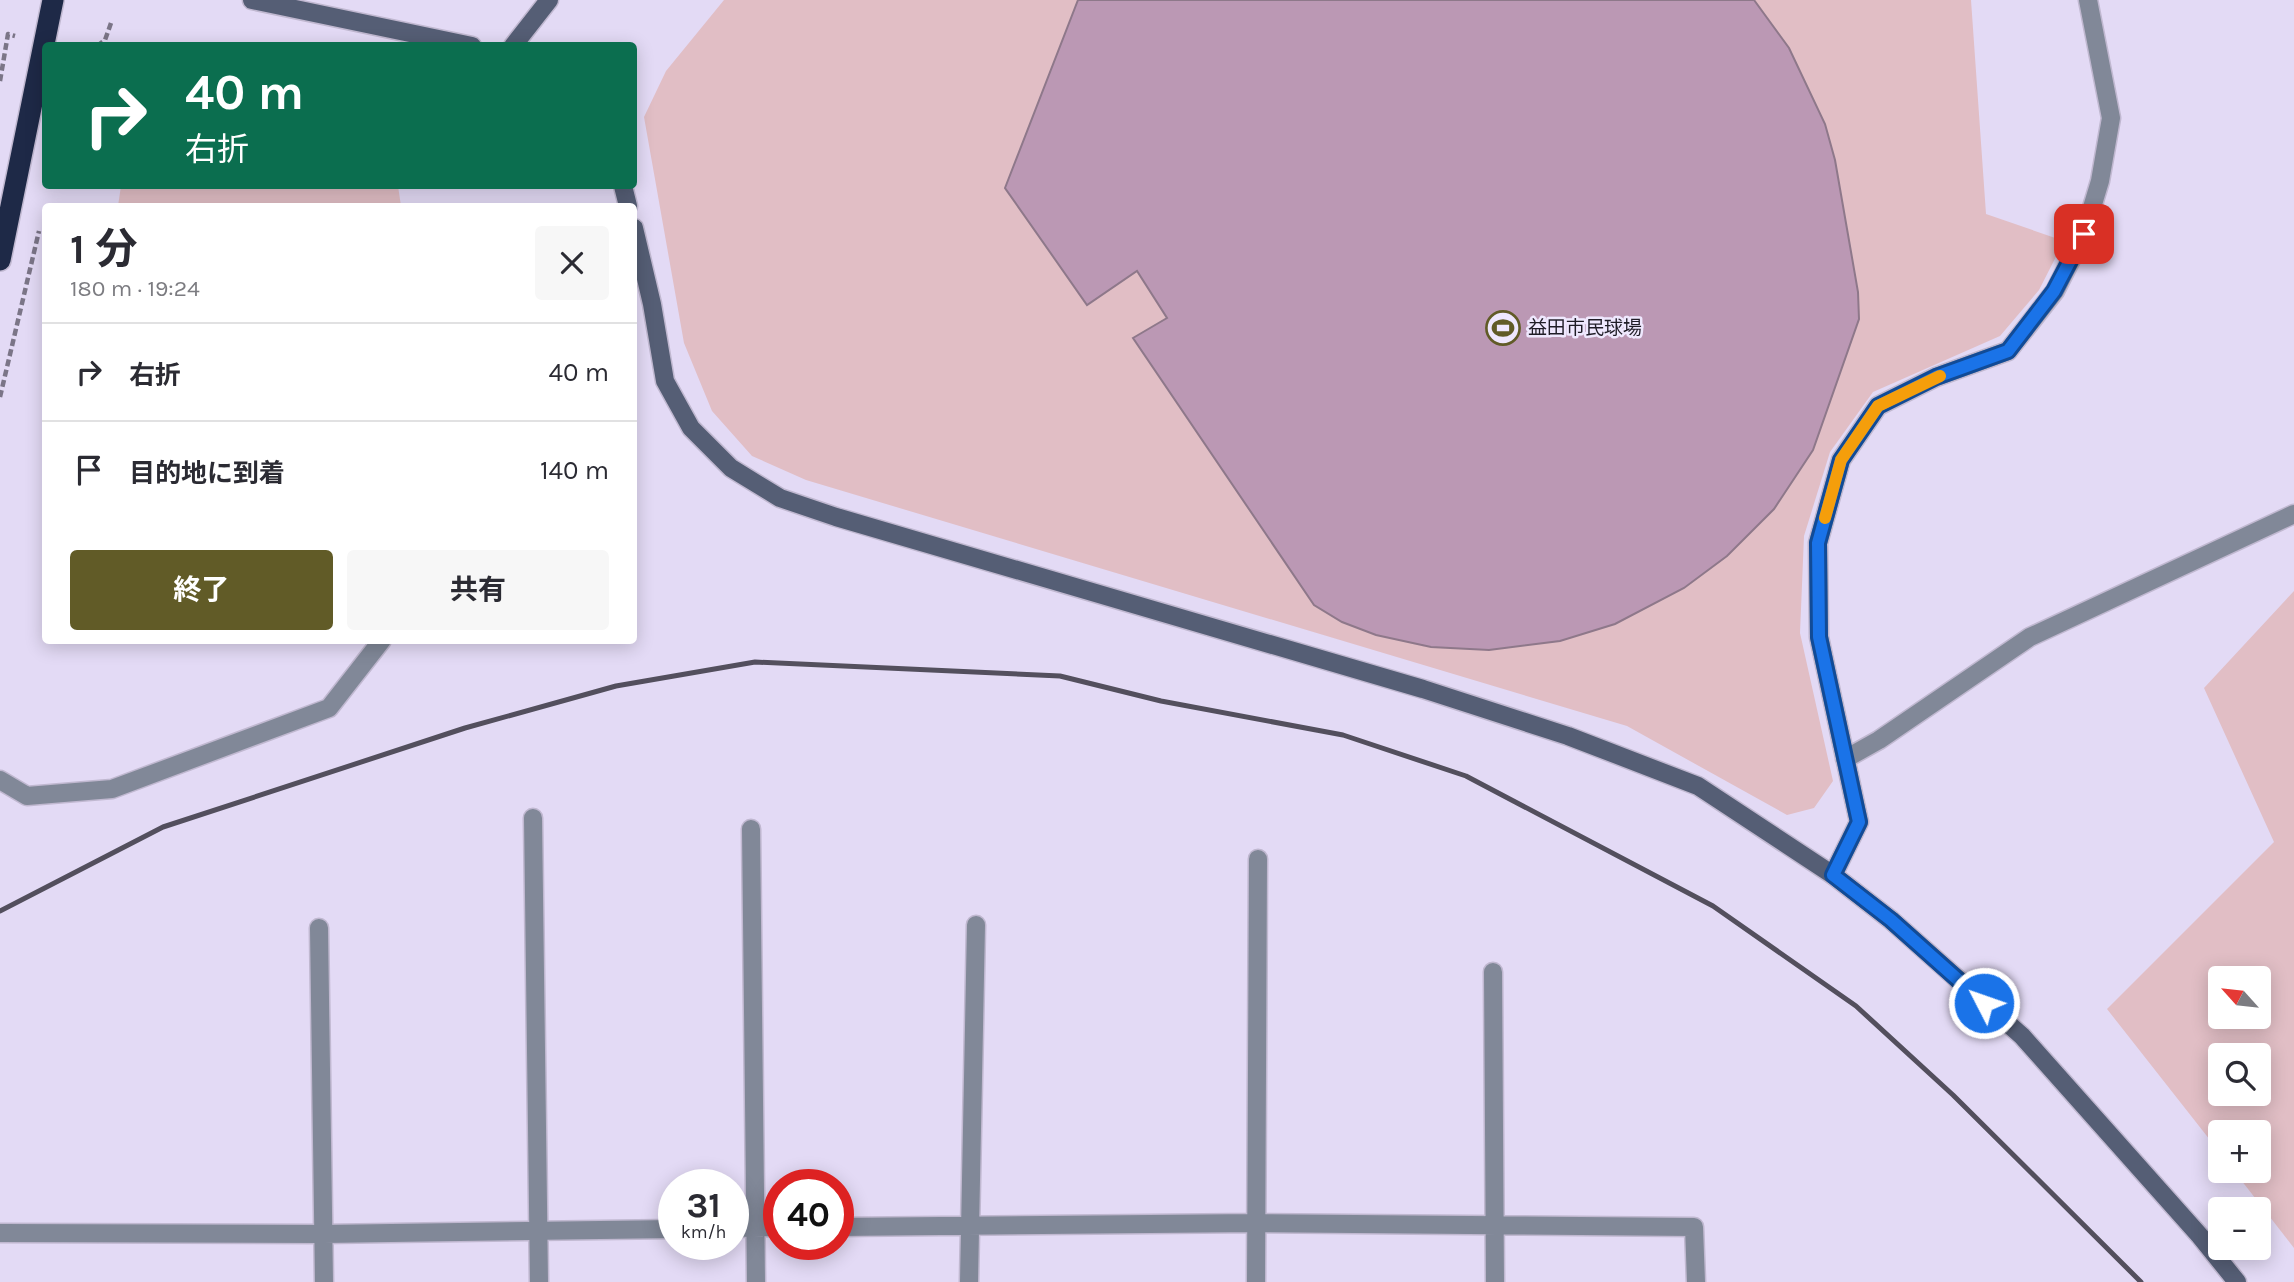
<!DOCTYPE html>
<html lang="ja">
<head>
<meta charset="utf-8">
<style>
	:root { --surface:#fff; --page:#f7f7f7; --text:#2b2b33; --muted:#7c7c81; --line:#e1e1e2; --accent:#615b27 }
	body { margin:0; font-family:Karla,"Noto Sans JP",sans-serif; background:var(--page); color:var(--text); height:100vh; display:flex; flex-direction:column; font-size:26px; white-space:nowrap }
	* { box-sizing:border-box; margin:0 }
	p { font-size:23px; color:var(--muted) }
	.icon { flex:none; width:38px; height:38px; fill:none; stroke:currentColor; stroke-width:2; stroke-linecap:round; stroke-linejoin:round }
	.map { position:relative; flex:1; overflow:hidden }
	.details { position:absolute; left:42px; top:203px; width:595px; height:441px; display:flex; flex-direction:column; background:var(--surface); border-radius:7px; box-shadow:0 4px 18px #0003 }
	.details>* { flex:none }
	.hud { position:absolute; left:42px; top:42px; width:595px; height:147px; border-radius:7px; box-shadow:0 4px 18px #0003; background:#0b6e4f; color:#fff; overflow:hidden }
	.needle { width:46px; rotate:297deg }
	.fabs { position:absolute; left:2208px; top:966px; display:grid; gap:14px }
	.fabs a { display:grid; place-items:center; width:63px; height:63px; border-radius:7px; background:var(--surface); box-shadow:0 4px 18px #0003; font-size:35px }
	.speed { position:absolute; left:658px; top:1169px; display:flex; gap:14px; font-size:35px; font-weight:700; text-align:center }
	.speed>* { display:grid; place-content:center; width:91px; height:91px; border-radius:50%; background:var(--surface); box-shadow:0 4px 18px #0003; line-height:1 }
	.speed small { font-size:18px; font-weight:400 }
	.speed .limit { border:10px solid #d22; background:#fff; color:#111 }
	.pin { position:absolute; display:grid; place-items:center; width:60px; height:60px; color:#fff; margin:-30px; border-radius:14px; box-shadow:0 4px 10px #0006 }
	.me { position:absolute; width:77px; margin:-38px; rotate:311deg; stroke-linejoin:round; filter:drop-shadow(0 0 5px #0008) }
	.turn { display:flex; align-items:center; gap:24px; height:147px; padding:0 28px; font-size:32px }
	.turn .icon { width:91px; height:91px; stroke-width:2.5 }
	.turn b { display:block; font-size:49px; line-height:60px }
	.round { display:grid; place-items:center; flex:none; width:74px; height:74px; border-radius:7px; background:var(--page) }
	.head { display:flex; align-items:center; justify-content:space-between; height:119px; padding:0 28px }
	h1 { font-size:42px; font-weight:700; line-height:52px }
	.button { display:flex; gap:14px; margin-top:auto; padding:14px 28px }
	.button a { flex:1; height:80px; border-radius:7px; background:var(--accent); color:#fff; font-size:28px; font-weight:700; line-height:80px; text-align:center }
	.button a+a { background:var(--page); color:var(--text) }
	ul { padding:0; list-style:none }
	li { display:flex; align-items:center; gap:21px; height:98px; padding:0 28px; border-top:2px solid var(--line) }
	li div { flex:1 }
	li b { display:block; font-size:26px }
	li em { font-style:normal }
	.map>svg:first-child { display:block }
	.green { fill:#e1bec5; fill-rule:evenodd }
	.building { fill:#bb98b4; stroke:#8e788a; stroke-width:2 }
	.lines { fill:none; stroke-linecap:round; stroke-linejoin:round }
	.lane-casing { stroke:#c0b8d0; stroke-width:21 }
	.street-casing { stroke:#c0b8d0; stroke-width:21 }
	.secondary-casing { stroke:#c0b8d0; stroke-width:21 }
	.highway-casing { stroke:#c0b8d0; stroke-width:24 }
	.path { stroke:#7b7587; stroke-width:4.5; stroke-dasharray:7 3.5; stroke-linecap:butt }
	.lane { stroke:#818898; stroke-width:18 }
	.street { stroke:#818898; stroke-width:18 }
	.secondary { stroke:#555e75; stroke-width:18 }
	.highway { stroke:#1e2947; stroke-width:21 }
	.rail { stroke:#534f5d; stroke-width:5 }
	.route-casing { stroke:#114b97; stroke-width:18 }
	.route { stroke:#1a73e8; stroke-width:12 }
	.slow { stroke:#f59e0b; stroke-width:12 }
	.labels { text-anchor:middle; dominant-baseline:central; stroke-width:5; stroke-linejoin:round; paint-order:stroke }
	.poi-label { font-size:19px; fill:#1f1c26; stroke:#efe8fe; text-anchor:start }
</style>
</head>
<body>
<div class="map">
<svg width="2294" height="1282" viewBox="0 0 2294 1282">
	<rect width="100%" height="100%" fill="#e3daf5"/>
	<path class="green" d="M724,0H1971L1986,214L2064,241L2039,290L2000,336L1873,392L1830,452L1804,536L1800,633L1833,781L1814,808L1787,815L1627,726L806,480L752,456L712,411L684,343L644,117L666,71Z
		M121,186H398L401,206H118Z
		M2294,591V1248L2234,1171H2259V1132H2221V1154L2107,1009L2274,842L2204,688ZM2259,978V1017H2221V978ZM2259,1055V1094H2221V1055Z"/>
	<path class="building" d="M1078,0H1754L1789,48L1825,124L1835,160L1858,292L1859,319L1813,450L1774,509L1727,556L1684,588L1615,624L1560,641L1489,650L1431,647L1376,635L1342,622L1314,605L1133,338L1167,318L1137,271L1087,305L1005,188Z"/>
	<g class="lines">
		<g class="lane-casing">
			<path id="lane" d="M0,780L27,796L112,789L329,708L382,640"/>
		</g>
		<g class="street-casing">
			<path id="street" d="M1845,759L1879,740L2030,637L2294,514
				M533,818L539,1282
				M751,829L756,1282
				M1833,875L1859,822L1819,637L1818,543L1841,460L1878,406L1936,377L2008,351L2055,291L2084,234L2100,181L2111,118L2088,0
				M319,928L324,1282
				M1493,972L1495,1282
				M838,1227L1256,1223L1694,1227L1696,1282
				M733,1228L779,1227
				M0,1233L324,1234L674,1229
				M969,1282L976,925
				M1256,1282L1258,859"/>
		</g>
		<g class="secondary-casing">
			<path id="secondary" d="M252,0L472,46
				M513,46L549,0
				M623,186L628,206
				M634,228L652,304L665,381L691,428L731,468L780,498L836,517L1423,689L1568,736L1698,786L1833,875L1891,920L2022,1036L2200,1236L2237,1282"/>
		</g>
		<g class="highway-casing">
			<path id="highway" d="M0,260L53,0"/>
		</g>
		<path class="path" d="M97,46L105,40L111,23
			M0,81L8,34L15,36
			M0,397L39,231"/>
		<use href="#lane" class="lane"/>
		<use href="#street" class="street"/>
		<use href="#secondary" class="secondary"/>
		<use href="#highway" class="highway"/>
		<path class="rail" d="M0,911L163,827L465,728L616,686L755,662L1060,676L1161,701L1343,735L1466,776L1713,906L1856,1006L1953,1095L2141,1282"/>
	</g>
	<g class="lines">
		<g class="route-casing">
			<path id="route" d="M1984,1003L1891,920L1833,875L1859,822L1819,637L1818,543L1841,460L1878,406L1936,377L2008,351L2054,291L2084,234"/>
		</g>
		<use href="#route" class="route"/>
		<path class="slow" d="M1825,518L1841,460L1878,406L1940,376"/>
	</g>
	<defs>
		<g id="stadium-ring" transform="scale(1.75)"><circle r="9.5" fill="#efe8fe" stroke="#615b27" stroke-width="1.5"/><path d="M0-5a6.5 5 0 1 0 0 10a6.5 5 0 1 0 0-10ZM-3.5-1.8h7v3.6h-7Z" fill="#615b27"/></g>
	</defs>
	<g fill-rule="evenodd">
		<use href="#stadium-ring" x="1503" y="328"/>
	</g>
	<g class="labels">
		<g class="poi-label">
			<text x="1528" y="328">益田市民球場</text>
		</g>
	</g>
</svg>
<div class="fabs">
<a><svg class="needle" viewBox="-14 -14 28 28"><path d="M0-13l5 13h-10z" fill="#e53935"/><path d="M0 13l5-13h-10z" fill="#7c7c81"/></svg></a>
<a><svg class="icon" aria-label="search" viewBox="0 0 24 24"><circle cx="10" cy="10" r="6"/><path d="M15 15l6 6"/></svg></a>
<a>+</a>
<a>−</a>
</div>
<div class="speed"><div>31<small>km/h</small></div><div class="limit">40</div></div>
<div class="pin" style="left:2084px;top:234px;background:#d93025"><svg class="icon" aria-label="arrive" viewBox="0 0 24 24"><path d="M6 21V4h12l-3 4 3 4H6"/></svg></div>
<svg class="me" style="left:1984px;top:1003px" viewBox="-20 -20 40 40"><circle r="17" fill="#1a73e8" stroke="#fff" stroke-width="3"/><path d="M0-11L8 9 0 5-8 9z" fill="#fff"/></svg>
<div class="hud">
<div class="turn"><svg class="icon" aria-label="right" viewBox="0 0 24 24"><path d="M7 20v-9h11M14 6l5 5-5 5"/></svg><div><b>40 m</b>右折</div></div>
</div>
<section class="details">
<div class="head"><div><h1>1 分</h1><p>180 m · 19:24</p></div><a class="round"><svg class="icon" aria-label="close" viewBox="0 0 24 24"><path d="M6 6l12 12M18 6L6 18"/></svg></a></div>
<ul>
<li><svg class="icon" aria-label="right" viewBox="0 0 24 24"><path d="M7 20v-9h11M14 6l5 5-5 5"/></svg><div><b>右折</b></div><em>40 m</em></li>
<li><svg class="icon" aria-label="arrive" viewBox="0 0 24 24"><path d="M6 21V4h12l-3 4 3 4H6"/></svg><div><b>目的地に到着</b></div><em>140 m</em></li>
</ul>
<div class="button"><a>終了</a><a>共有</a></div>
</section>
</div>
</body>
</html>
